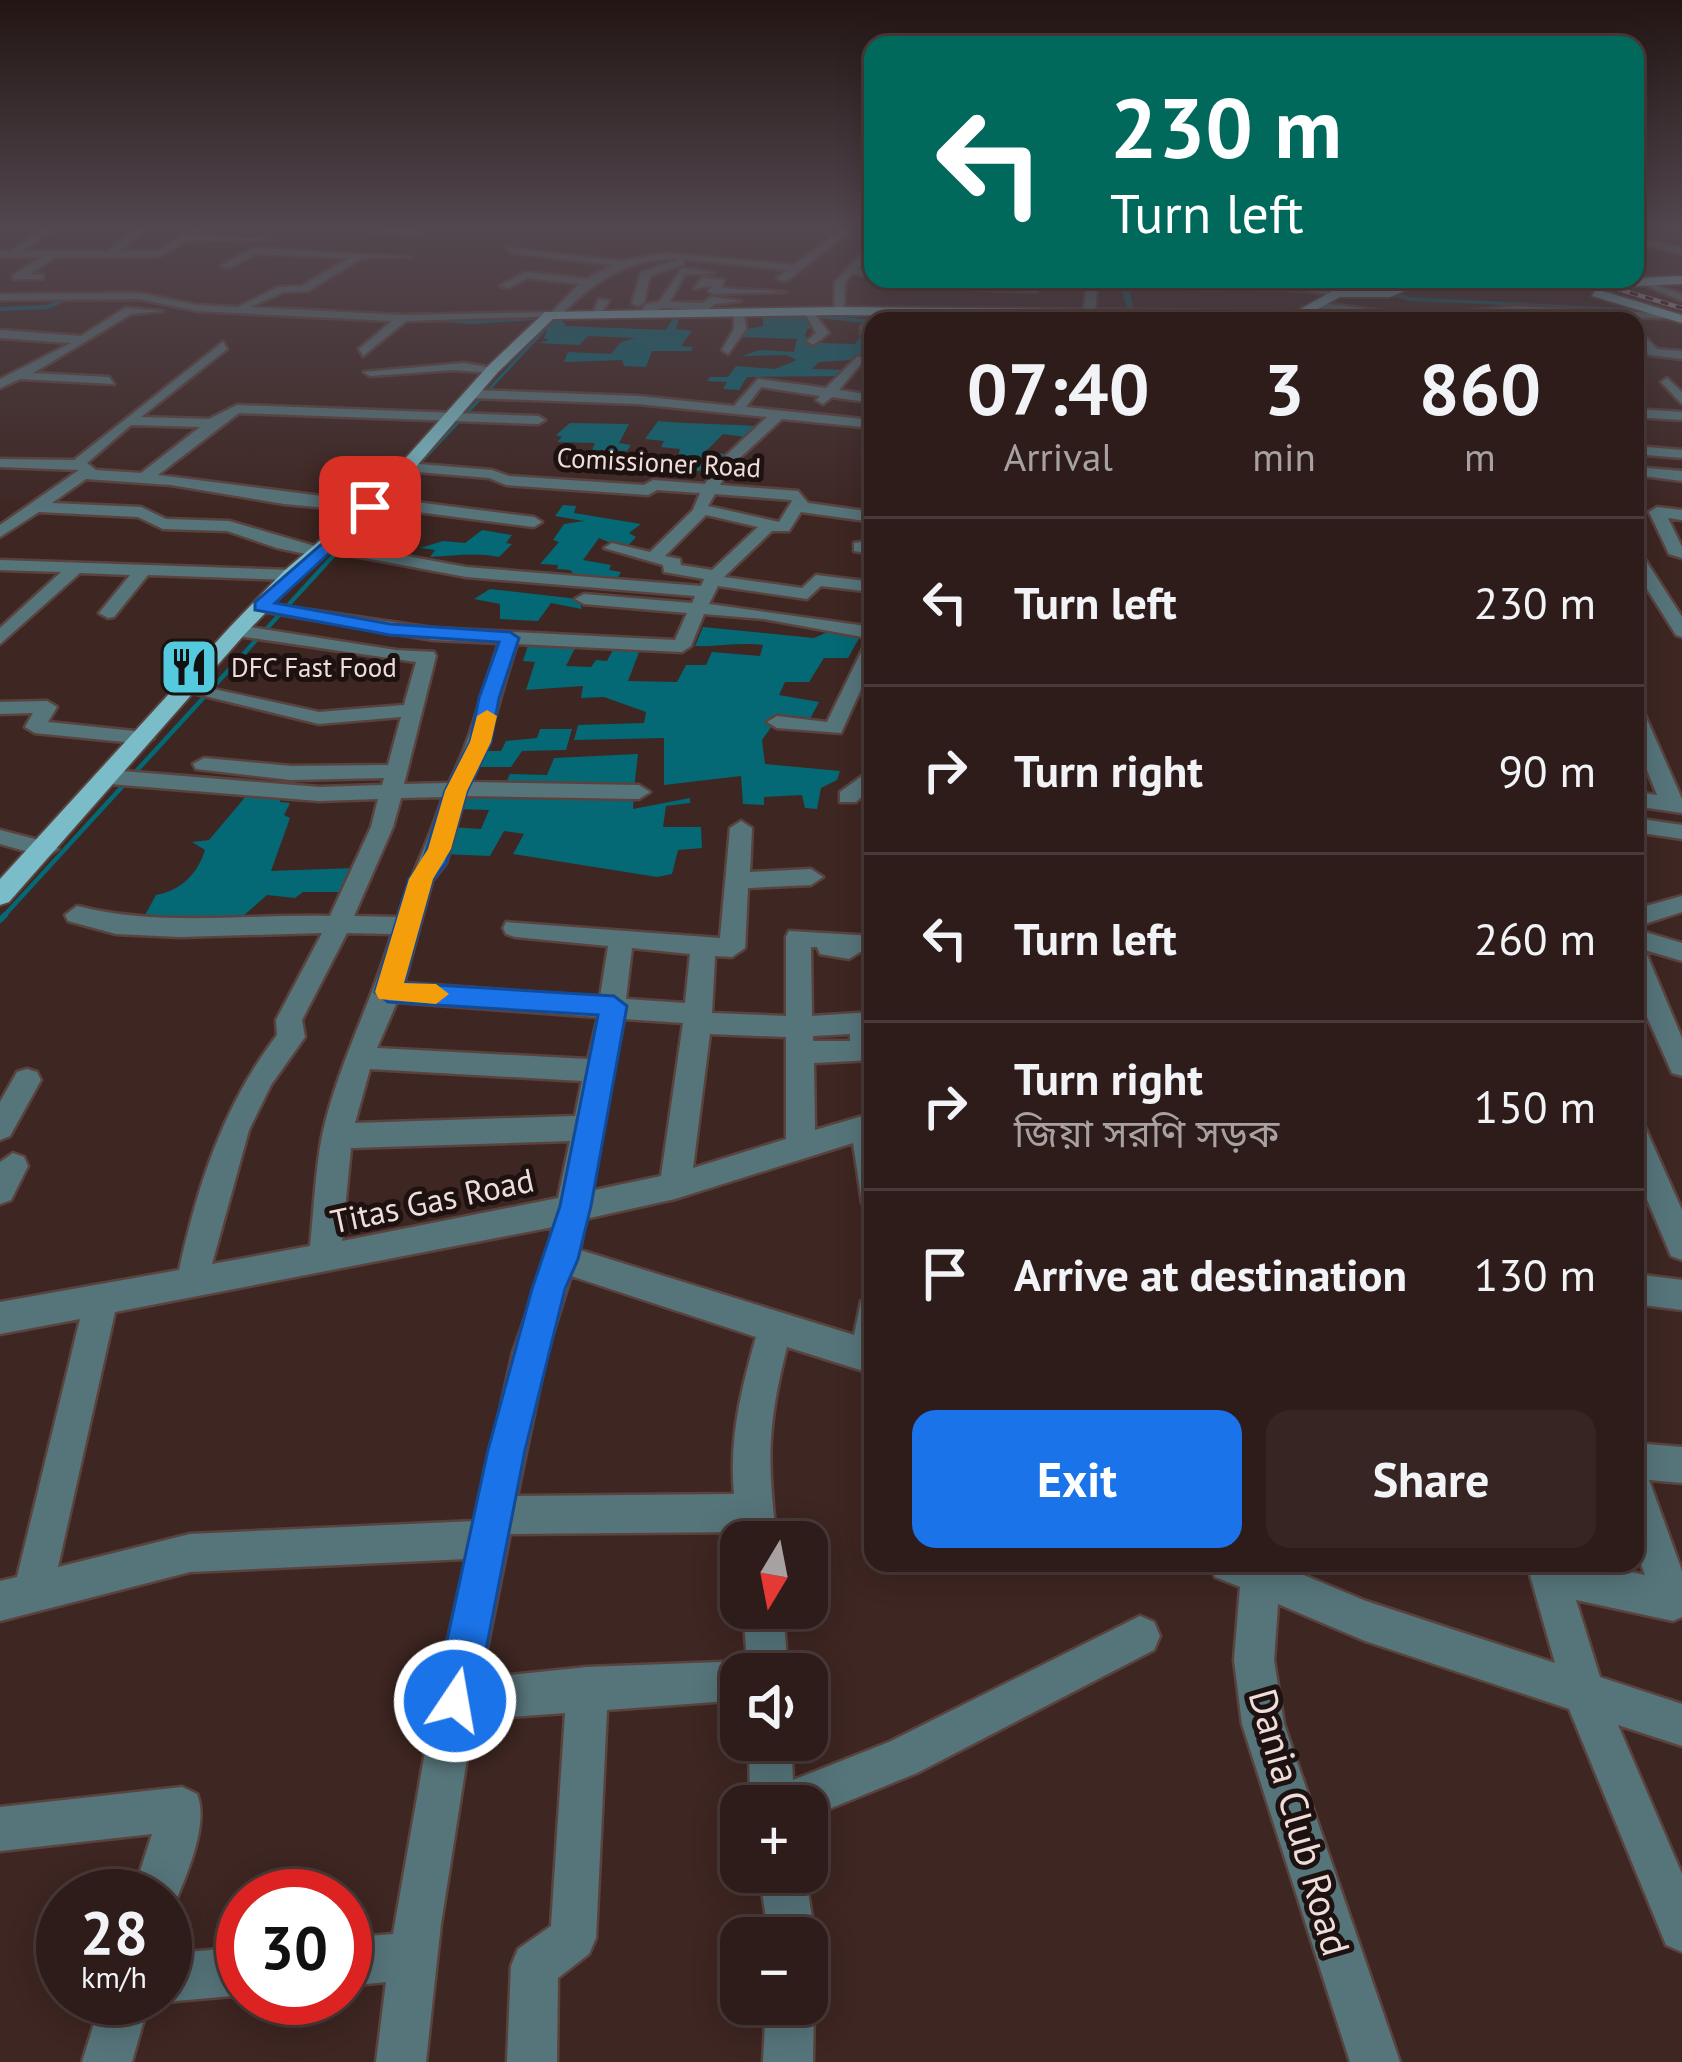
<!DOCTYPE html>
<html lang="en">
<head>
<meta charset="utf-8">
<style>
	:root { --surface:#2e1c1a; --page:#362523; --text:#f1f3f6; --muted:#a7a1a2; --line:#493a39; --accent:#1a73e8 }
	body { margin:0; font-family:"PT Sans","Noto Sans Bengali",sans-serif; background:var(--page); color:var(--text); height:100vh; display:flex; flex-direction:column; font-size:45px; white-space:nowrap }
	* { box-sizing:border-box; margin:0 }
	p { font-size:39px; color:var(--muted) }
	.icon { flex:none; width:66px; height:66px; fill:none; stroke:currentColor; stroke-width:2; stroke-linecap:round; stroke-linejoin:round }
	.map { position:relative; flex:1; overflow:hidden }
	.details { position:absolute; left:864px; top:312px; width:780px; height:1260px; display:flex; flex-direction:column; background:var(--surface); border-radius:24px; box-shadow:0 6px 30px #0003,0 0 0 3px var(--line) }
	.details>* { flex:none }
	.guide { position:absolute; left:864px; top:36px; width:780px; height:252px; border-radius:24px; box-shadow:0 6px 30px #0003,0 0 0 3px var(--line); background:#00695c; color:#fff; overflow:hidden }
	.needle { width:78px; rotate:190deg }
	.controls { position:absolute; left:720px; top:1521px; display:grid; gap:24px }
	.controls a { display:grid; place-items:center; width:108px; height:108px; border-radius:24px; background:var(--surface); box-shadow:0 6px 30px #0003,0 0 0 3px var(--line); font-size:60px }
	.speed { position:absolute; left:36px; top:1869px; display:flex; gap:24px; font-size:60px; font-weight:700; text-align:center }
	.speed>* { display:grid; place-content:center; width:156px; height:156px; border-radius:50%; background:var(--surface); box-shadow:0 6px 30px #0003,0 0 0 3px var(--line); line-height:1 }
	.speed small { font-size:30px; font-weight:400 }
	.speed .limit { border:18px solid #d22; background:#fff; color:#111 }
	.pin { position:absolute; display:grid; place-items:center; width:102px; height:102px; color:#fff; margin:-51px; border-radius:24px; box-shadow:0 6px 18px #0006 }
	.me { position:absolute; width:132px; margin:-66px; rotate:12deg; stroke-linejoin:round; filter:drop-shadow(0 0 9px #0008) }
	.turn { display:flex; align-items:center; gap:42px; height:252px; padding:0 48px; font-size:54px }
	.turn .icon { width:156px; height:156px; stroke-width:2.5 }
	.turn b { display:block; font-size:84px; line-height:102px }
	.eta { display:flex; justify-content:space-evenly; align-items:center; height:204px; text-align:center }
	.eta b { font-size:72px; font-weight:700; line-height:84px }
	.action { display:flex; gap:24px; margin-top:auto; padding:24px 48px }
	.action a { flex:1; height:138px; border-radius:24px; background:var(--accent); color:#fff; font-size:48px; font-weight:700; line-height:138px; text-align:center }
	.action a+a { background:var(--page); color:var(--text) }
	ul { padding:0; list-style:none }
	li { display:flex; align-items:center; gap:36px; height:168px; padding:0 48px; border-top:3px solid var(--line) }
	li div { flex:1 }
	li b { display:block; font-size:45px }
	li em { font-style:normal }
	.map>svg:first-child { display:block }
	.water { fill:#056875 }
	.lines { fill:none; stroke-linecap:round; stroke-linejoin:round }
	.stream-far2 { stroke:#056875; stroke-width:3 }
	.stream-far1 { stroke:#056875; stroke-width:4.5 }
	.stream { stroke:#056875; stroke-width:6 }
	.canal { fill:#056875; fill-rule:evenodd }
	.minor-casing { stroke:#5a433f; stroke-width:5 }
	.major-casing { stroke:#5a433f; stroke-width:4 }
	.minor { fill:#56757b; fill-rule:evenodd }
	.major { fill:#7abcc8; fill-rule:evenodd }
	.rail-casing { stroke:#af9c98; stroke-width:4.5 }
	.rail { stroke:#1d1210; stroke-width:3; stroke-dasharray:8; stroke-linecap:butt }
	.route { fill:#1a73e8; stroke:#114b97; stroke-width:3 }
	.slow { fill:#f59e0b }
	.labels { text-anchor:middle; dominant-baseline:central; stroke-width:10; stroke-linejoin:round; paint-order:stroke }
	.far-street-label { font-size:27px; fill:#eeddda; stroke:#1d1210 }
	.far-poi-label { font-size:27px; fill:#eeddda; stroke:#1d1210; text-anchor:start }
	.street-label { font-size:33px; fill:#eeddda; stroke:#1d1210 }
	.near-street-label { font-size:39px; fill:#eeddda; stroke:#1d1210 }
</style>
</head>
<body>
<div class="map">
<svg width="1682" height="2062" viewBox="0 0 1682 2062">
	<rect width="100%" height="100%" fill="#3e2622"/>
	<path class="water" d="M763,314L808,315L814,328L807,329L805,336L822,343L855,344L860,337L873,342V366L859,365L864,356L855,355L850,360L819,362L812,369L848,370L842,376L747,377L739,390L723,389L727,382L707,381L710,377H728L736,366L775,369L797,360L786,355L742,356L760,350L794,352L797,339L739,337L743,330L763,326Z
		M552,317H560L566,326L666,330L673,318L679,317L676,329L692,331L681,346L693,347L691,351H652L646,367L624,366L622,360L564,362L568,352L611,354L621,342L635,338L588,336L579,345L538,343L549,340L544,338Z
		M658,421C696,425 729,423 765,427L754,438L723,434L706,451L731,455L723,461L712,460L700,471L679,469L684,458L678,456L680,449L661,447L664,441L645,439Z
		M570,423L629,424L619,443L631,445L627,451L592,450L595,443L557,442L562,437L556,435Z
		M563,505L576,506L574,513L641,524L629,533L636,537L625,549L599,538L583,560L611,565L609,570L621,572L617,579L577,577L570,570L557,569L558,565L540,564L559,542L553,540L564,524L584,521L555,516Z
		M482,530L512,535L506,543L512,544L499,557C474,552 454,556 430,557L435,550L420,548L443,541L465,543Z
		M490,589L578,599L582,609L551,603L538,621L500,619V604L474,599Z
		M703,627L814,638L832,630L862,633L848,658H824L809,682H785L779,695L819,702L809,721L777,719L762,740L765,764L840,771L837,780L821,788L817,809L805,808L802,795L764,797V805L743,804L741,776L664,785V738L574,740L578,725L644,723L646,712L604,697L581,698L583,686L526,690L535,662L523,661L529,642L577,644L566,666L591,667L596,660L607,661L615,646L641,647L628,681L677,682L686,665H706L712,652L760,656L763,645C738,642 719,647 695,646Z
		M540,729H572L566,750L522,751L511,767H473L481,751H501L506,741L537,738Z
		M638,754L634,789L504,787L510,774L547,775L554,758Z
		M459,793L634,795L633,809L690,798V803L666,806L663,827H701L702,848L678,850L672,874L657,877L513,854L524,834L504,831L490,856L442,854L449,827L481,829L489,810L455,809Z
		M247,795L280,796V802L290,803L284,815L290,818L271,871L355,868L346,892H303L295,898L267,895L243,916L195,919L145,915L156,895C181,890 197,875 205,850L192,842L209,840Z"/>
	<g class="lines">
		<path class="stream-far2" d="M396,489L551,323"/>
		<path class="stream-far1" d="M2,918L366,520"/>
		<path class="stream" d="M0,920L5,915"/>
		<path class="canal" d="M1127,279H1135L1129,288L1134,312L1080,313L1083,321H1075L1072,309L1127,308L1121,288Z
			M1227,279H1284L1247,285Z
			M1320,279L1398,280L1401,284L1389,290L1410,297L1641,309L1637,311L1410,301L1380,293V289L1390,284Z
			M89,295L92,299L67,301L48,309L0,311V307L47,305L66,297Z
			M790,311L873,320L876,321H873V324L793,315Z
			M561,314L564,318L472,324L393,319L397,317L472,320Z"/>
		<g class="minor-casing">
			<path id="minor" d="M44,229H55L23,251H107L136,229H147L119,251H157L192,229H204L196,235L272,240L187,241L159,257H55L30,274L43,275V279H13V275L42,257H0V251H10Z
				M343,229H414L424,232L419,235Z
				M843,229L851,231L786,281L777,279L787,270L682,259L684,264L650,276L644,303L638,306L632,303L641,272L679,259C627,258 594,281 560,316L406,321L363,356L359,349L392,321L197,311L139,299L0,300V294L139,293L197,305L238,307L278,287L302,286L349,258L255,254L230,268L221,266L253,248L412,257L362,258L308,291L284,292L250,307L403,315L552,312L579,284L527,278L509,288L500,286L525,272L587,279L612,265L511,253L507,248L622,261L665,253L794,265Z
				M1635,236L1682,248V254L1635,242Z
				M865,250L873,254L858,269L873,270V276L852,274L845,282L844,311L834,313L835,282Z
				M682,268L714,273L685,274L670,302L703,303L711,297L741,301L715,304L707,310L663,308L639,315L646,304L659,302Z
				M702,278L724,280L722,288L786,292L714,294L708,291L713,285L694,289Z
				M1092,279H1103L1097,286L1095,314L1089,317L1083,314L1087,286Z
				M1128,279L1302,284L1341,294L1335,297C1274,279 1177,300 1128,279Z
				M1359,279H1415L1419,282L1414,285Z
				M1642,280L1682,294V301L1642,284Z
				M913,281L1036,286L1041,289L1036,292L909,286Z
				M599,299L609,301L600,315H592Z
				M1314,302L1428,317L1434,320L1409,321L1310,307Z
				M1516,306L1678,314L1682,319L1527,313L1532,321H1514L1517,316L1450,313Z
				M125,308L162,311L131,314L33,373L109,377L114,384L20,379L0,388V379L71,343L0,338V330L81,336Z
				M810,308L829,333L813,345L807,341L816,333L804,311Z
				M734,309L744,311L746,329L728,354L722,350L734,329Z
				M873,321V330L861,333V327Z
				M1647,339L1657,349L1682,351V359L1649,355L1641,343Z
				M223,342L227,349L141,417L209,419L237,405L538,416L545,420L538,424L239,413L158,475L368,502L376,497L534,517L542,522L534,527L379,507L371,512L284,504L171,485L86,479L52,503L141,507L166,519L229,521L318,547L326,541L466,567L701,586L704,579L664,572L663,565L604,548L612,543L650,552L693,510L700,493L657,490L648,495L506,485L489,478L358,467L351,463L358,459L492,470L509,476L644,485L653,480L705,484L720,461L767,417L638,404L472,398L465,394L472,390L638,396L734,406L758,379L826,388L858,356L864,360L839,390L873,395V403L832,397L823,404L816,400L820,396L761,387L746,407L873,420V428L782,419L731,466L720,485L798,491L808,503L873,512V522L801,512L789,531H772L724,577L802,588L816,575L873,582V592L821,586L807,599L718,586L709,604L873,627V663L841,733L777,728L767,722L777,716L827,722L868,638L764,619L704,614L691,646L682,652L517,644C501,690 492,738 471,782L639,785L650,792L639,799L465,796L446,863L432,881L404,983L600,997L608,946L515,937L506,934L503,928L506,922L720,938L730,828L741,821L752,828L750,872L811,869L823,877L811,885L748,888L745,948L732,957L715,956L712,1013L786,1016V937L789,931L873,936V954L860,952L849,959L820,954L817,947H811L812,1016L873,1012V1060L814,1063L815,1130L873,1113V1207L862,1203L853,1143L675,1199L585,1219L580,1250L854,1335L861,1301L873,1296V1374L787,1347C767,1426 767,1462 777,1542H741V1547L738,1532L510,1534L481,1678L587,1667L747,1661L743,1608H783L788,1674H741V1700L607,1710L596,1938L589,1954L558,1978L557,2062H507L511,1966L518,1949L551,1926L565,1713L473,1720L441,1924L426,2062H376L386,1982L345,1986V1938L393,1934L434,1701L466,1559L190,1572L0,1621V1581L17,1577L80,1319L0,1334V1302L179,1270C198,1184 223,1106 277,1035L276,1020L322,933L180,937L116,934L68,921L65,915L77,906C160,927 246,914 330,916L371,827L378,799L319,801L110,784L99,777L110,770L319,787L382,785L384,778L291,780L196,769L193,764L204,758L291,766L388,765L401,717L319,724L176,689L186,683L319,712L404,705L416,662L231,635L228,631L237,625L396,650L434,652L436,656L404,784L449,783C472,738 482,690 499,643L433,640L261,611L252,606L255,602L433,628L675,640L687,613L584,604L575,599L584,594L692,603L695,596L466,577L328,551L320,557L277,548L227,531L163,529L138,517L39,512L0,537V525L79,470L0,467V459L74,460ZM131,425L200,427L141,473L96,470L87,463ZM715,494L791,500L792,501L779,522L708,506ZM706,515L758,527L712,570L681,565L680,559L665,556ZM443,797C430,840 410,875 398,917L354,916L393,827L401,798ZM347,933L392,934C372,1002 337,1066 322,1136C315,1172 314,1210 310,1246L212,1264L249,1130L271,1085L305,1037L302,1020ZM632,948L690,954L685,1003L626,999ZM397,1002L598,1017L588,1059L377,1048ZM624,1019L683,1023L661,1176L590,1191ZM710,1034L786,1037V1139L693,1168ZM850,1034V1041H813V1036ZM370,1069L582,1081L575,1116L355,1123ZM570,1141L558,1198L342,1241L351,1148ZM553,1227L546,1259L513,1352L475,1521L190,1534L58,1567L115,1312ZM571,1276L756,1337C741,1390 729,1438 734,1494L517,1496L547,1352Z
				M464,363L499,369L493,373L453,370L370,376L364,372Z
				M1667,378L1682,392V404L1661,382Z
				M1635,409L1682,412V420L1635,417Z
				M1635,446L1682,450V458L1635,454Z
				M1635,467L1682,471V481L1635,475Z
				M1657,507L1682,510V520L1668,518L1682,547V558L1669,554L1649,512Z
				M860,542L873,544V554L854,551V543Z
				M1635,552L1641,553L1682,617V637L1676,635L1635,570Z
				M0,560L291,570L300,575L291,580L148,575L114,617L108,618L99,613L130,575L80,573L0,644V628L61,572L0,570Z
				M47,701L57,707L48,722L144,732L154,738L144,744L35,733L25,727L33,713L0,714V702Z
				M1635,709L1645,715L1682,799V813L1635,806V792L1657,795L1635,740Z
				M873,768V786L856,802H840V792Z
				M1635,818L1682,825V839L1635,832Z
				M0,830L54,844L58,849L46,857L0,844Z
				M1682,896V912L1635,927V909Z
				M1635,929L1682,943V961L1645,950L1682,1038V1076L1672,1073L1635,990Z
				M27,1069L37,1072L41,1080L10,1136L0,1140V1102L17,1072Z
				M1635,1124L1645,1127L1682,1210V1260L1671,1256L1635,1171Z
				M13,1153L24,1157L28,1166L11,1200L0,1204V1162Z
				M1635,1274L1682,1280V1310L1635,1304Z
				M1635,1443L1682,1447V1483L1649,1480L1682,1571V1617L1673,1621L1576,1600L1600,1677L1682,1704V1746L1618,1725L1682,1874V1952L1666,1945L1569,1709L1365,1641L1278,1604L1274,1660L1284,1724L1400,2062H1350L1242,1724L1234,1660L1240,1587L1215,1577L1210,1563H1275L1366,1601L1555,1663L1530,1575L1535,1563H1585L1645,1575L1635,1547Z
				M1140,1616L1154,1622L1160,1636L1154,1650L917,1773L807,1818V1806H750L749,1740H791L793,1780L889,1742Z
				M182,1787L197,1794C210,1825 184,1881 171,1912L165,1915V1896H132L152,1834L0,1851V1807Z
				M759,1872H805L815,1938L808,1954L807,1938H769Z
				M243,1947V1995L165,2002L156,1998H165V1954Z
				M807,1987L814,2004L813,2062H763L766,2004H807Z
				M102,1998H150L132,2062H82Z"/>
		</g>
		<g class="major-casing">
			<path id="major" d="M1682,276V284L1570,289L1416,286L1390,297H1340L1299,319L838,315L553,319L498,372L382,506L298,579L244,635L9,902L0,905V879L230,627L284,571L370,498L488,366L545,312L838,307L1297,311L1334,290L1388,289L1412,279L1570,281Z
				M1596,289L1682,315V323L1592,296Z"/>
		</g>
		<use href="#minor" class="minor"/>
		<use href="#major" class="major"/>
		<g class="rail-casing">
			<path id="rail" d="M1584,279L1682,308"/>
		</g>
		<use href="#rail" class="rail"/>
	</g>
	<linearGradient id="sky" x2="0" y2="1"><stop stop-color="#221513"/><stop offset="0.44" stop-color="#52474f"/><stop offset="1" stop-color="#52474f" stop-opacity="0"/></linearGradient>
	<rect width="1682" height="518" fill="url(#sky)"/>
	<path class="route" d="M370,502L376,504V510L275,603L390,624L510,632L519,638L499,698L491,742L467,791L446,863L432,881L404,983L614,996L627,1006L591,1206L578,1259L565,1289L525,1450L476,1701L470,1716L455,1722L441,1716L434,1701L488,1450L532,1289L560,1206L598,1015L388,1002L375,992L409,879L423,861L445,791L470,742L479,698L499,642L390,635L255,610V602Z"/>
	<path class="slow" d="M487,710L497,716L491,742L467,791L451,849L433,879L404,983L436,984L449,994L436,1004L379,999L375,992L409,879L428,849L445,791L470,742L477,716Z"/>
	<defs>
		<g id="restaurant-square" transform="scale(3)"><rect x="-9" y="-9" width="18" height="18" rx="4" fill="#54cade" stroke="#1d1210"/><path d="M-5-6h1v4h1v-4h1v4h1v-4h1v5L-1.5 .5V6h-2V.5L-5-1ZM5-6V6H3V1.5H1.5Q1.5-4 5-6Z" fill="#111"/></g>
	</defs>
	<g fill-rule="evenodd">
		<use href="#restaurant-square" x="189" y="667"/>
	</g>
	<g class="labels">
		<g class="far-street-label">
			<text transform="translate(659 462) rotate(3)">Comissioner Road</text>
		</g>
		<g class="far-poi-label">
			<text x="231" y="667">DFC Fast Food</text>
		</g>
		<g class="street-label">
			<text transform="translate(432 1200) rotate(-12)">Titas Gas Road</text>
		</g>
		<g class="near-street-label">
			<text transform="translate(1300 1822) rotate(74)">Dania Club Road</text>
		</g>
	</g>
</svg>
<div class="controls">
<a><svg class="needle" viewBox="-14 -14 28 28"><path d="M0-13l5 13h-10z" fill="#e53935"/><path d="M0 13l5-13h-10z" fill="#a7a1a2"/></svg></a>
<a><svg class="icon" aria-label="sound" viewBox="0 0 24 24"><path d="M4 9h4l5-4v14l-5-4H4zM17 9q2 3 0 6"/></svg></a>
<a>+</a>
<a>−</a>
</div>
<div class="speed"><div>28<small>km/h</small></div><div class="limit">30</div></div>
<div class="pin" style="left:370px;top:507px;background:#d93025"><svg class="icon" aria-label="arrive" viewBox="0 0 24 24"><path d="M6 21V4h12l-3 4 3 4H6"/></svg></div>
<svg class="me" style="left:455px;top:1701px" viewBox="-20 -20 40 40"><circle r="17" fill="#1a73e8" stroke="#fff" stroke-width="3"/><path d="M0-11L8 9 0 5-8 9z" fill="#fff"/></svg>
<div class="guide">
<div class="turn"><svg class="icon" aria-label="left" viewBox="0 0 24 24"><path d="M17 20v-9H6M10 6l-5 5 5 5"/></svg><div><b>230 m</b>Turn left</div></div>
</div>
<section class="details">
<div class="eta">
<div><b>07:40</b><p>Arrival</p></div>
<div><b>3</b><p>min</p></div>
<div><b>860</b><p>m</p></div>
</div>
<ul>
<li><svg class="icon" aria-label="left" viewBox="0 0 24 24"><path d="M17 20v-9H6M10 6l-5 5 5 5"/></svg><div><b>Turn left</b></div><em>230 m</em></li>
<li><svg class="icon" aria-label="right" viewBox="0 0 24 24"><path d="M7 20v-9h11M14 6l5 5-5 5"/></svg><div><b>Turn right</b></div><em>90 m</em></li>
<li><svg class="icon" aria-label="left" viewBox="0 0 24 24"><path d="M17 20v-9H6M10 6l-5 5 5 5"/></svg><div><b>Turn left</b></div><em>260 m</em></li>
<li><svg class="icon" aria-label="right" viewBox="0 0 24 24"><path d="M7 20v-9h11M14 6l5 5-5 5"/></svg><div><b>Turn right</b><p>জিয়া সরণি সড়ক</p></div><em>150 m</em></li>
<li><svg class="icon" aria-label="arrive" viewBox="0 0 24 24"><path d="M6 21V4h12l-3 4 3 4H6"/></svg><div><b>Arrive at destination</b></div><em>130 m</em></li>
</ul>
<div class="action"><a>Exit</a><a>Share</a></div>
</section>
</div>
</body>
</html>
